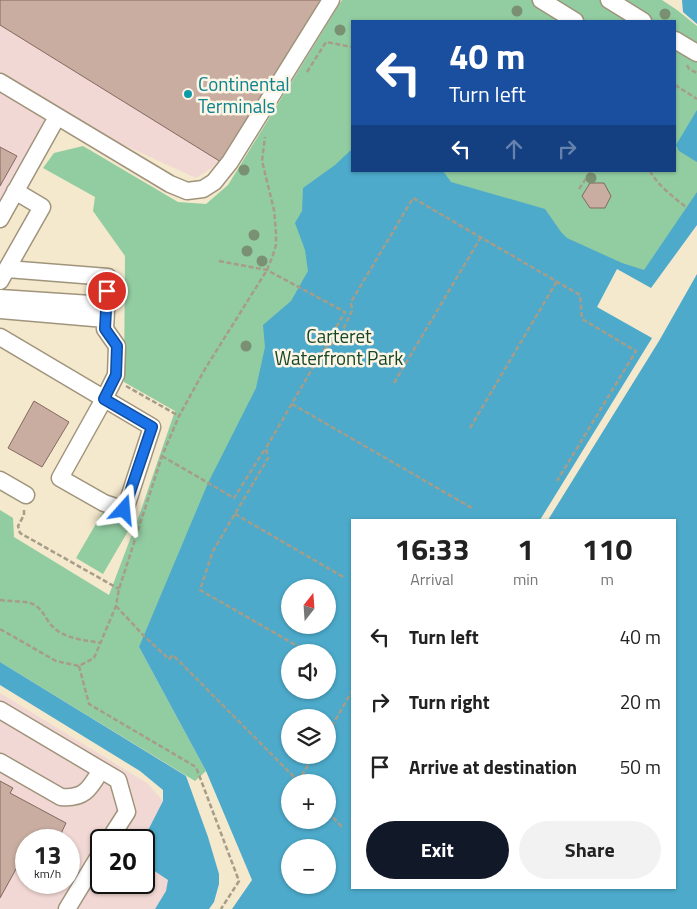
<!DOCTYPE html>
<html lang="en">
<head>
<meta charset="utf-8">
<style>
	:root { --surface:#fff; --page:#f2f2f2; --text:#222; --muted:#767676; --accent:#111827 }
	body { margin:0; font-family:"Titillium Web",sans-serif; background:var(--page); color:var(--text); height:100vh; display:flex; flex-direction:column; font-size:19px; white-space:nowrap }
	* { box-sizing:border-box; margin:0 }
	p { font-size:16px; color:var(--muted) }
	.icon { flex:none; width:28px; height:28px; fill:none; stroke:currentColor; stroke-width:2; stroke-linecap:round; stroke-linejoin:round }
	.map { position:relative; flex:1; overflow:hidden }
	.side { position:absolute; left:351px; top:519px; width:325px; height:370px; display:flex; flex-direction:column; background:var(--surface); border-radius:0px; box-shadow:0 1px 4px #0004 }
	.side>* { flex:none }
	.hud { position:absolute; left:351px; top:20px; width:325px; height:152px; border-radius:0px; box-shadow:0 1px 4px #0004; background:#1a4fa0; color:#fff; overflow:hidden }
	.needle { width:32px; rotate:17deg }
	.fabs { position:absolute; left:281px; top:579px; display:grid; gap:10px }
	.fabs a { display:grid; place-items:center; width:55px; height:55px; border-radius:50%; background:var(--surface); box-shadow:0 1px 4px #0004; font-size:25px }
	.speed { position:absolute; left:15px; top:829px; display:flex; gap:10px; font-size:25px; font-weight:700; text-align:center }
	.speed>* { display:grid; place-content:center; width:65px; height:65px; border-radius:50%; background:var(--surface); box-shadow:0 1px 4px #0004; line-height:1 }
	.speed small { font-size:12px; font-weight:400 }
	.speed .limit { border:2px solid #111; border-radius:8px; background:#fff; color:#111 }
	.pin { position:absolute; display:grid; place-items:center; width:42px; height:42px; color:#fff; margin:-21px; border:2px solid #fff; border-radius:50%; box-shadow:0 1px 5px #0007 }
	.me { position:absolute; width:55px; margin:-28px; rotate:18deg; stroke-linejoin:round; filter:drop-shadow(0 0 4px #0008) }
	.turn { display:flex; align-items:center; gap:18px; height:105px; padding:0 15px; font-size:22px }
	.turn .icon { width:65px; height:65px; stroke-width:2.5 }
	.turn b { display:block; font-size:35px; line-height:42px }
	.lanes { display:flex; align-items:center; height:48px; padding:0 15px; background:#0003; justify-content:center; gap:25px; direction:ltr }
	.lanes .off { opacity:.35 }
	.eta { display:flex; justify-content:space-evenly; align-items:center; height:85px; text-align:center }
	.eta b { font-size:30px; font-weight:700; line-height:35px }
	.button { display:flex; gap:10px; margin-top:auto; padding:10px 15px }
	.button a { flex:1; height:58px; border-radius:30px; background:var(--accent); color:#fff; font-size:20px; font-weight:700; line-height:58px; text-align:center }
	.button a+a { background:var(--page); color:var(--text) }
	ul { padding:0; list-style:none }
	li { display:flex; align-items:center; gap:15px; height:65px; padding:0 15px }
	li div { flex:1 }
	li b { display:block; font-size:19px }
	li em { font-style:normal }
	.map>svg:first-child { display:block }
	.industrial { fill:#f2d8d4; fill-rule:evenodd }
	.green { fill:#92cca1; fill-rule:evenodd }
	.water { fill:#4daacb; fill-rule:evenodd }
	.pier { fill:#f4e8cd }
	.building { fill:#c9ada1; stroke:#83695f }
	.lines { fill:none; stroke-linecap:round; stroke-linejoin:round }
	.minor-casing { stroke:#a0947c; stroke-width:19 }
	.path { stroke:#a69d89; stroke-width:2.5; stroke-dasharray:5 2.5; stroke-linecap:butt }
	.minor { stroke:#fff; stroke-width:16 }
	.tree { fill:#7a9072 }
	.route-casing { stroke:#114b97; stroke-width:12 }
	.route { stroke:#1a73e8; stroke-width:9 }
	.culture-dot { fill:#0f9aa8; stroke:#fdf5e6; stroke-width:2 }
	.labels { text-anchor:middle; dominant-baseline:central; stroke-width:5; stroke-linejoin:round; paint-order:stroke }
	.culture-label { font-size:19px; fill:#0d838f; stroke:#fdf5e6; text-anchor:start }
	.park-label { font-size:19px; fill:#164828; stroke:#fdf5e6 }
</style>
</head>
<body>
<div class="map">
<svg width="697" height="909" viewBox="0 0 697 909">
	<rect width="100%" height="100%" fill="#f4e8cd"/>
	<path class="industrial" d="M0,0H323L221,162L196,178L113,140L56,116L21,163L0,200Z
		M0,693L147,783L163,801L143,840H101V882H144V864L169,880L166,891L155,909H0ZM26,840H69V882H26Z"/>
	<path class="green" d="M342,0H662L677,10L697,26V274L352,520V815L328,782L139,647L206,771L195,781L0,662V510L13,518L14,537L109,595L140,513L175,411L124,382L125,256L93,211L95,197L43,168L54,153L83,146L178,202L206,204L228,185ZM352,21H675V171H352ZM290,588H328V625H290ZM290,652H328V690H290ZM290,718H328V755H290Z
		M104,510L131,526L103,574L76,558Z"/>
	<path class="water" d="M682,0H697V24L683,12Z
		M697,110V162L679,151L676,145Z
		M352,149V171H443L451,182L545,209L561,232L567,238L622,263L644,270L697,192V909H232L252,880L206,771L139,647L208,483L256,388L265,347L263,325L291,301L308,271L305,250L295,223L302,211L303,188L335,165ZM352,520H675V888H352ZM290,588H328V625H290ZM290,652H328V690H290ZM290,718H328V755H290ZM290,782H328V820H290ZM290,848H328V885H290Z
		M0,662L186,776L208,837L219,874V884L214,902L209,909H155L166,891L168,880L144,864L143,840L163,801V790L140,771L0,685Z"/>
	<path class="pier" d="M697,225V274L659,341L548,520H540L652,338L597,307L617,269L651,288Z"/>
	<path class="building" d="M0,0H323L221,162L0,25Z
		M0,147L17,156L0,186Z
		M590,183H604L611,196L605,208H590L582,196Z
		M34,401L69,422L42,467L8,448Z
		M0,781L13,788L10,793L66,823L58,840H39L34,837L32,840H26V851L0,898Z"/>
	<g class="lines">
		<g class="minor-casing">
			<path id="minor" d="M541,0L575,21
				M609,0L643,21
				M675,40L697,53
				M0,82L170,184L187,191L203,189L214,182L230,162L331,0
				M0,219L57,117
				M0,281L42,207L15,191
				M0,298L106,305
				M0,310L105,319
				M0,337L152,427L125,510L104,503L60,478L104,399L116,375L117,346L105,329L108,277L7,269
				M0,480L26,495
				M0,710L118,780L127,812L109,840
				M0,762L61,797C85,799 90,788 101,770
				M67,909L101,853"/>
		</g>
		<path class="path" d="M687,65L689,69L697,73
			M307,72L326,42L352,47
			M675,85L697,99
			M650,171C657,185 675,198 687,208
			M579,189L591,171
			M219,261L267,270L345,312L323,350
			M394,383L481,237
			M126,386L179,416
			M292,404L472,508
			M470,428L557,281
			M162,456L234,498L265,449
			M24,510V515L18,526L20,533L119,589
			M235,514L345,578
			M0,600C11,602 25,600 35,605C43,610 46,620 53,627C65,639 84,640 101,643
			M116,606L144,636L169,659L173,655L299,782
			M0,629L56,661L79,666L94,658L116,606L119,589L162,456L179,416L205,369L267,270L273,255L276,245V233L274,210L262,161L265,137
			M308,652L200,590L213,551L268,458L266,448L322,352L339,338L352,311L351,302L413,198L580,295L582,319L636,351L557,481
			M79,666L89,704L196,767L239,881L221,909
			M328,733L352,691
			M298,782L314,755
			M328,812L342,827"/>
		<use href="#minor" class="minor"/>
	</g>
	<g class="tree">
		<circle cx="517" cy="11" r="5.5"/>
		<circle cx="665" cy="14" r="5.5"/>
		<circle cx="340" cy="30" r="5.5"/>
		<circle cx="244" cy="170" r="5.5"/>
		<circle cx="591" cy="178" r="5.5"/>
		<circle cx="254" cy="235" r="5.5"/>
		<circle cx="247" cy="251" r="5.5"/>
		<circle cx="262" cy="261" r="5.5"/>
		<circle cx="246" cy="346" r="5.5"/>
	</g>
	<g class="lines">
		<g class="route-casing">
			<path id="route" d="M107,291L105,329L117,346L116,375L104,399L152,427L124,510"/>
		</g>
		<use href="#route" class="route"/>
	</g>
	<circle class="culture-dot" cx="188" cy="94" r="5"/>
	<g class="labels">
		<g class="culture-label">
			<text x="198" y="83">Continental<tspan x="198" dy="22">Terminals</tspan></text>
		</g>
		<g class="park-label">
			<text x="339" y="335">Carteret<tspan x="339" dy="22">Waterfront Park</tspan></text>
		</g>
	</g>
</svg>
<div class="fabs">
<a><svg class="needle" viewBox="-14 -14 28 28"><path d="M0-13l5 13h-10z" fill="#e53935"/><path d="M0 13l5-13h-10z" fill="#767676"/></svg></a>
<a><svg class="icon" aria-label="sound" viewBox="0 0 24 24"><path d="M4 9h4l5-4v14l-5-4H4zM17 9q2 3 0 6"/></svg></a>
<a><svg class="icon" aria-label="layers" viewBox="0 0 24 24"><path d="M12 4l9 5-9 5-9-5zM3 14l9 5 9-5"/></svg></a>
<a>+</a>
<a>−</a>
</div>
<div class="speed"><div>13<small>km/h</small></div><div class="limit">20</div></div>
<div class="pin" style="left:107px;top:291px;background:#d93025"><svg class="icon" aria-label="arrive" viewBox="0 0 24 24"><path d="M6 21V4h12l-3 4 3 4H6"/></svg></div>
<svg class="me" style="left:124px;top:510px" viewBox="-20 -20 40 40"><path d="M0-17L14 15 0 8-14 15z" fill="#1a73e8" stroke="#fff" stroke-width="4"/></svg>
<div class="hud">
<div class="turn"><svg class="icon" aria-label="left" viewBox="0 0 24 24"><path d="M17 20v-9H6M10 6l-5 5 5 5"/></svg><div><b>40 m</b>Turn left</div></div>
<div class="lanes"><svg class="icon" aria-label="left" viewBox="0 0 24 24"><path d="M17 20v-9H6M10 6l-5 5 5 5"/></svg><svg class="icon off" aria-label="ahead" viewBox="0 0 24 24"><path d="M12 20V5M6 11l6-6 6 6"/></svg><svg class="icon off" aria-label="right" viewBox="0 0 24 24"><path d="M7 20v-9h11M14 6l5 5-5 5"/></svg></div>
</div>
<section class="side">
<div class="eta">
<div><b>16:33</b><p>Arrival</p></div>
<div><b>1</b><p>min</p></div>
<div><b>110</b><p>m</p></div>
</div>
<ul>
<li><svg class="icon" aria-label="left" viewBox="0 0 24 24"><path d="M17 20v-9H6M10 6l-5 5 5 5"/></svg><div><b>Turn left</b></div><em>40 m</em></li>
<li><svg class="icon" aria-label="right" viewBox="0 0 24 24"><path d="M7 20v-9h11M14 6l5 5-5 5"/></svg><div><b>Turn right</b></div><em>20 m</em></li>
<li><svg class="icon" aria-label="arrive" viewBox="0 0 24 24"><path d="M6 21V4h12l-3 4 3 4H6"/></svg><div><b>Arrive at destination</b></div><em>50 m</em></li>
</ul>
<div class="button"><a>Exit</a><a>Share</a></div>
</section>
</div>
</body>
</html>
